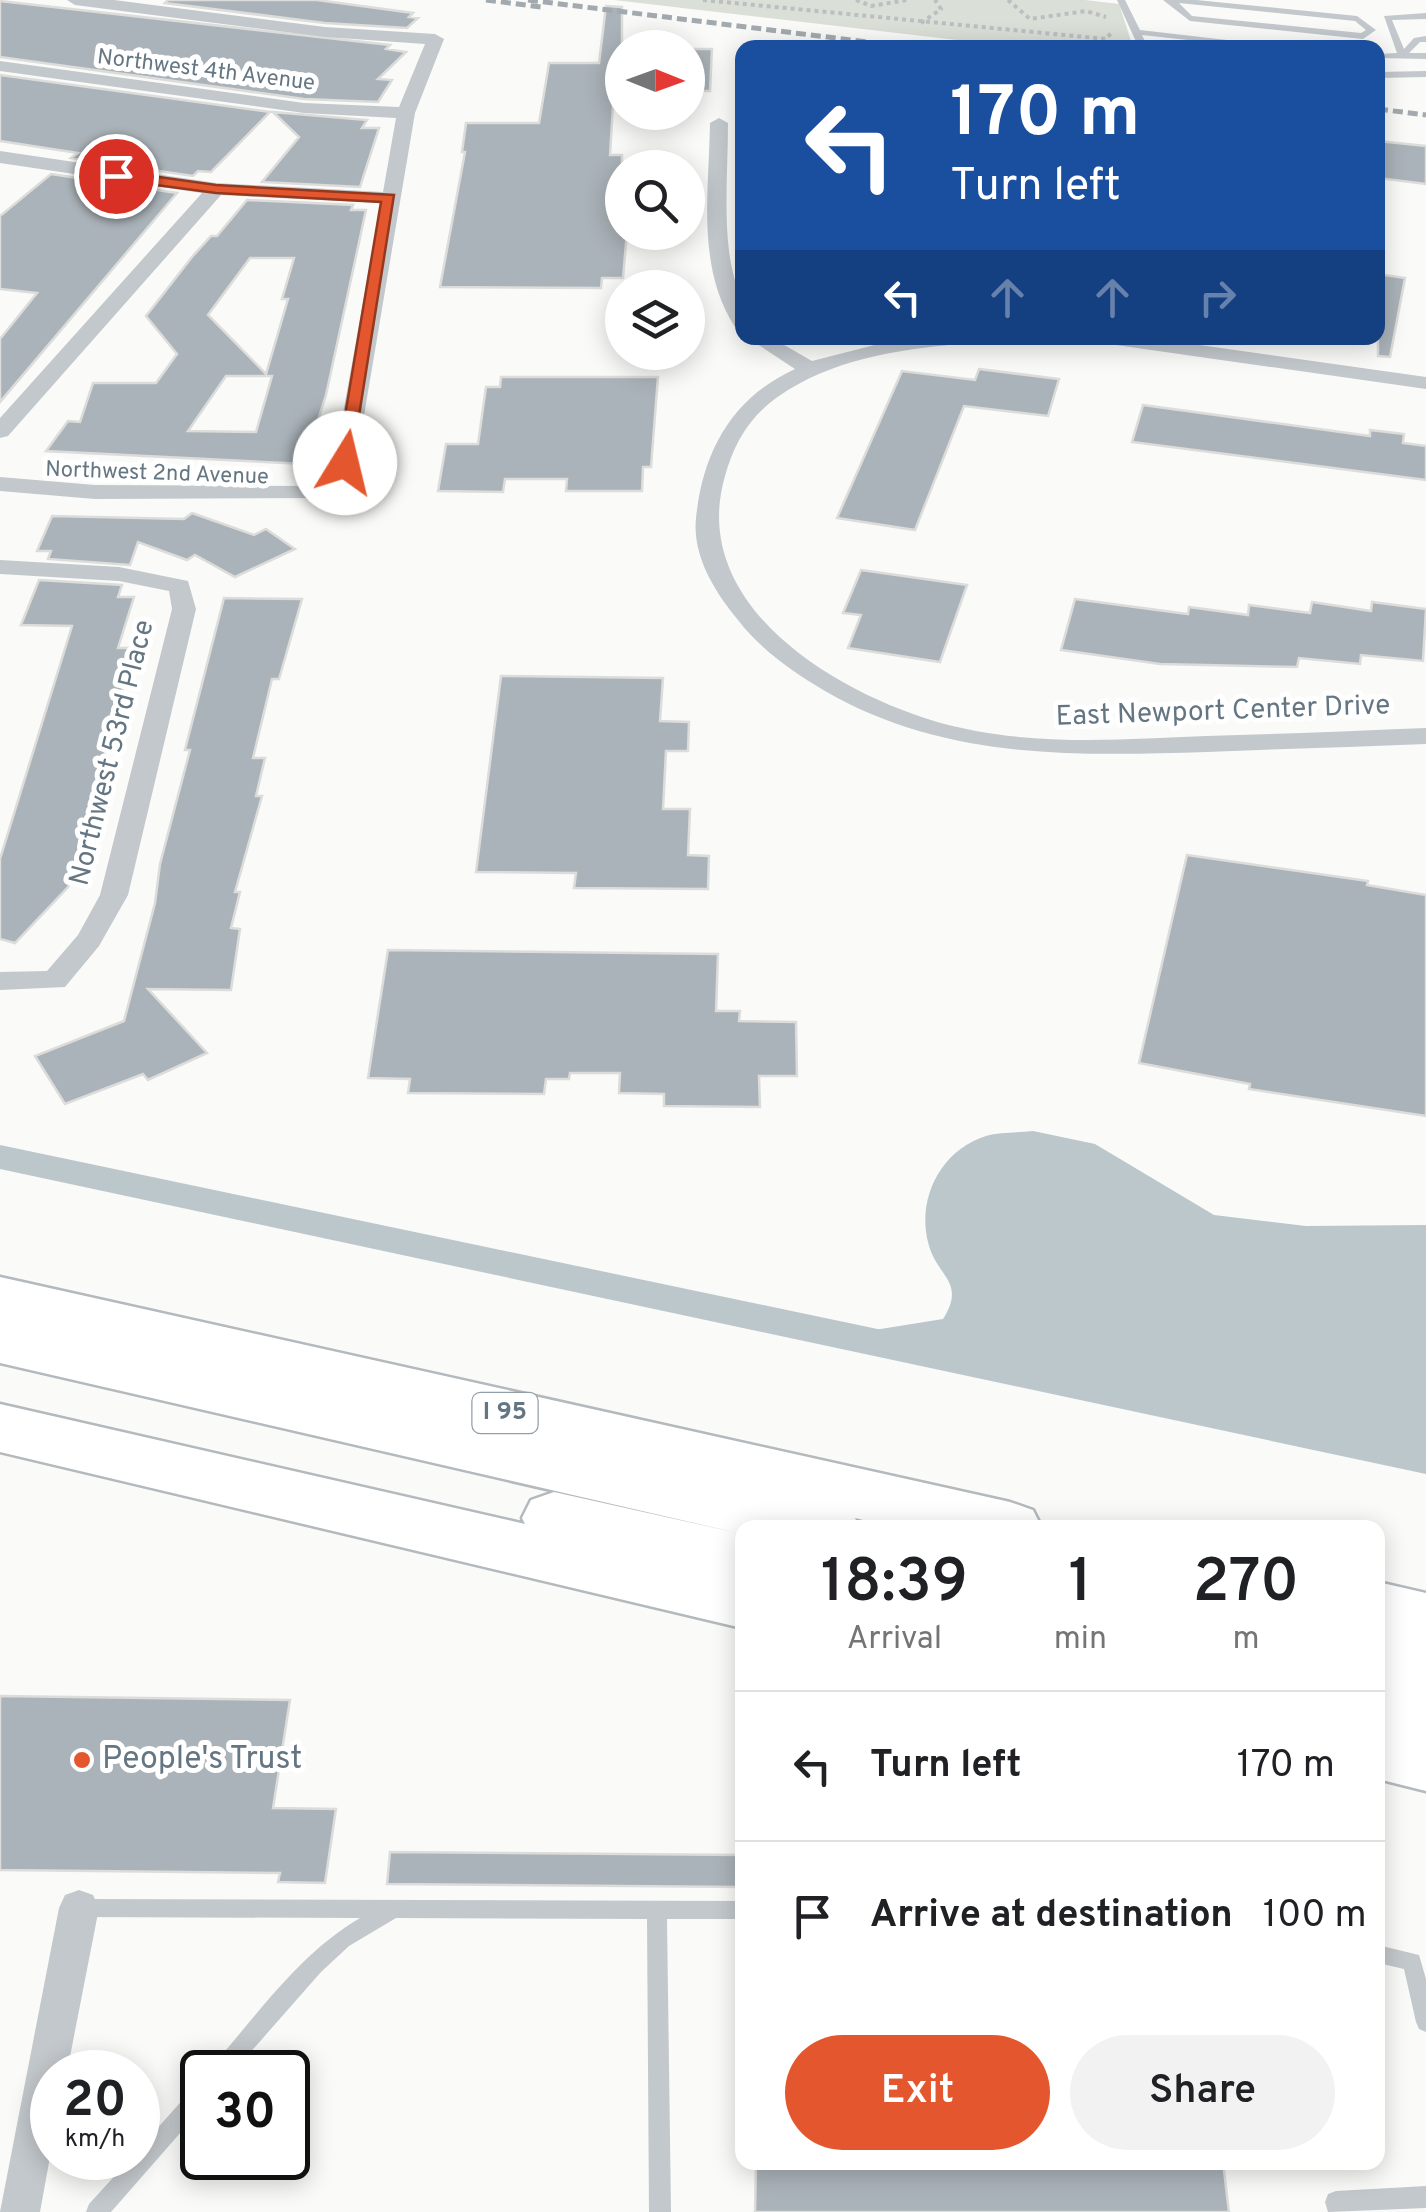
<!DOCTYPE html>
<html lang="en">
<head>
<meta charset="utf-8">
<style>
	:root { --surface:#fff; --page:#f2f2f2; --text:#202124; --muted:#757577; --line:#e0e0e0; --accent:#e4572e }
	body { margin:0; font-family:Overpass,sans-serif; background:var(--page); color:var(--text); height:100vh; display:flex; flex-direction:column; font-size:38px; white-space:nowrap }
	* { box-sizing:border-box; margin:0 }
	p { font-size:32px; color:var(--muted) }
	.icon { flex:none; width:55px; height:55px; fill:none; stroke:currentColor; stroke-width:2; stroke-linecap:round; stroke-linejoin:round }
	.map { position:relative; flex:1; overflow:hidden }
	.sheet { position:absolute; left:735px; top:1520px; width:650px; height:650px; display:flex; flex-direction:column; background:var(--surface); border-radius:20px; box-shadow:0 5px 25px #0003 }
	.sheet>* { flex:none }
	.top-card { position:absolute; left:735px; top:40px; width:650px; height:305px; border-radius:20px; box-shadow:0 5px 25px #0003; background:#1a4fa0; color:#fff; overflow:hidden }
	.needle { width:65px; rotate:91deg }
	.buttons { position:absolute; left:605px; top:30px; display:grid; gap:20px }
	.buttons a { display:grid; place-items:center; width:100px; height:100px; border-radius:50%; background:var(--surface); box-shadow:0 5px 25px #0003; font-size:50px }
	.speed { position:absolute; left:30px; top:2050px; display:flex; gap:20px; font-size:50px; font-weight:700; text-align:center }
	.speed>* { display:grid; place-content:center; width:130px; height:130px; border-radius:50%; background:var(--surface); box-shadow:0 5px 25px #0003; line-height:1 }
	.speed small { font-size:25px; font-weight:400 }
	.speed .limit { border:5px solid #111; border-radius:15px; background:#fff; color:#111 }
	.pin { position:absolute; display:grid; place-items:center; width:85px; height:85px; color:#fff; margin:-42px; border:5px solid #fff; border-radius:50%; box-shadow:0 2px 10px #0007 }
	.me { position:absolute; width:110px; margin:-55px; rotate:9deg; stroke-linejoin:round; filter:drop-shadow(0 0 8px #0008) }
	.turn { display:flex; align-items:center; gap:35px; height:210px; padding:0 50px; font-size:45px }
	.turn .icon { width:130px; height:130px; stroke-width:2.5 }
	.turn b { display:block; font-size:70px; line-height:85px }
	.lanes { display:flex; align-items:center; height:95px; padding:0 50px; background:#0003; justify-content:center; gap:50px; direction:ltr }
	.lanes .off { opacity:.35 }
	.eta { display:flex; justify-content:space-evenly; align-items:center; height:170px; text-align:center }
	.eta b { font-size:60px; font-weight:600; line-height:70px }
	.action { display:flex; gap:20px; margin-top:auto; padding:20px 50px }
	.action a { flex:1; height:115px; border-radius:60px; background:var(--accent); color:#fff; font-size:40px; font-weight:600; line-height:115px; text-align:center }
	.action a+a { background:var(--page); color:var(--text) }
	ul { padding:0; list-style:none }
	li { display:flex; align-items:center; gap:30px; height:150px; padding:0 50px; border-top:2px solid var(--line) }
	li div { flex:1 }
	li b { display:block; font-size:38px }
	li em { font-style:normal }
	.map>svg:first-child { display:block }
	.green { fill:#dadfd7 }
	.water { fill:#bbc7cb }
	.lines { fill:none; stroke-linecap:round; stroke-linejoin:round }
	.canal { fill:#bbc7cb; fill-rule:evenodd }
	.building { fill:#aab3b9; stroke:#dcdcda; stroke-width:2.5; fill-rule:evenodd }
	.highway-casing { stroke:#b4b9bd; stroke-width:5 }
	.path { stroke:#bbbfc2; stroke-width:4; stroke-dasharray:4 4; stroke-linecap:butt }
	.lane { fill:#c3c8cc; fill-rule:evenodd }
	.street { fill:#c3c8cc; fill-rule:evenodd }
	.highway { fill:#fff; fill-rule:evenodd }
	.rail { stroke:#a2aab0; stroke-width:5; stroke-dasharray:10 5; stroke-linecap:butt }
	.route { fill:#e4572e; stroke:#94391e; stroke-width:2.5 }
	.poi-dot { fill:#e4572e; stroke:#fff; stroke-width:4 }
	.labels { text-anchor:middle; dominant-baseline:central; stroke-width:10; stroke-linejoin:round; paint-order:stroke }
	.far-street-label { font-size:22px; fill:#657683; stroke:#fff }
	.shield { fill:#fff; stroke:#939fa8; stroke-width:2.5 }
	.shield-label { font-size:25px; font-weight:bold; fill:#657683 }
	.street-label { font-size:28px; fill:#657683; stroke:#fff }
	.near-poi-label { font-size:32px; fill:#657683; stroke:#fff; text-anchor:start }
</style>
</head>
<body>
<div class="map">
<svg width="1426" height="2212" viewBox="0 0 1426 2212">
	<rect width="100%" height="100%" fill="#fafaf8"/>
	<path class="green" d="M614,0H1085L1119,4L1133,47H1017Z"/>
	<path class="water" d="M1033,1131L1095,1144L1214,1215L1306,1226L1426,1225V1459L843,1335L943,1319C967,1281 936,1277 928,1242C917,1198 941,1150 986,1136C1000,1132 1018,1133 1033,1131Z"/>
	<g class="lines">
		<path class="canal" d="M0,1145L1426,1444V1474L0,1169Z"/>
	</g>
	<path class="building" d="M168,0H317L413,13L409,17L418,18L407,28L325,23L165,3Z
		M0,1L390,45L386,49L406,52L378,79L392,80L378,102L304,99L0,57Z
		M606,6L622,7V90H614L610,155H622V232H627L623,278H602L601,288L440,287L465,152H462L466,123H539L549,63H599Z
		M688,49H712L710,91H688Z
		M0,75L270,112L211,172L198,171L193,176L71,158L78,153L0,141Z
		M273,112L367,120L362,128H379L360,187L262,182L299,137Z
		M1378,141L1426,146V184L1378,178Z
		M51,174L177,193L0,402V339L37,293L0,289V216Z
		M247,200L353,205L351,210H366L326,395L304,464L46,451L68,421L80,422L93,383H156L177,354L146,316L192,257L211,236H217ZM250,258H294L282,299H288L266,374L208,315ZM226,376H272L256,432L188,431Z
		M1378,274L1405,278L1390,357L1378,356Z
		M979,369L1059,379L1048,416L964,406L915,530L837,518L902,371L975,380Z
		M501,377H658L651,467H643L642,491H566L567,479H505L503,492L438,491L446,444H478L486,387H500Z
		M1143,405L1370,436V430L1404,434L1403,443L1426,446V480L1132,442Z
		M192,513L254,535L266,529L295,549L235,577L195,555L187,560L138,542L130,565L48,559L51,551H37L52,516L184,519Z
		M861,570L967,585L940,662L848,648L861,615L843,613Z
		M39,580L122,585L118,597H134L118,648H134L68,887L15,943L0,939V859L72,626L21,625Z
		M224,598L302,599L279,679H272L253,758H265L256,796H262L235,892H240L231,928L240,929L231,990L148,989L207,1053L148,1080L143,1074L65,1104L35,1056L124,1021L155,903L160,864L190,750H185Z
		M1075,599L1188,614L1189,607L1248,615L1249,605L1310,613L1312,602L1371,611L1372,602L1426,609L1423,661L1361,655L1360,664L1299,658L1297,667L1160,664L1061,650Z
		M501,676L663,678L660,721L689,722L688,751H666L663,809H690L688,855L709,856L708,889L574,888L576,873L476,872Z
		M1187,855L1368,881L1367,885L1426,895V1116L1249,1089L1250,1084L1139,1063Z
		M388,950L718,954L716,1011H740L739,1021L796,1022L797,1076H759L760,1107L664,1106V1094L619,1093L620,1073H570L569,1079H546L544,1094L408,1093L410,1079L368,1078Z
		M0,1696L290,1700L273,1808L336,1809L325,1883L278,1882L280,1873L0,1870Z
		M390,1852L742,1855V1887L387,1884Z
		M756,2162H1223L1229,2212H755Z"/>
	<g class="lines">
		<g class="highway-casing">
			<path id="highway" d="M0,1277L1010,1502L1033,1510L1042,1528H895L855,1518L860,1528H742V1534L0,1363Z
				M0,1404L525,1524L522,1518L531,1500L554,1492L742,1534V1628L0,1452Z
				M1378,1582L1426,1593V1791L1378,1779Z"/>
		</g>
		<path class="path" d="M703,0L1106,39L1113,31
			M856,0L871,6L907,0
			M1008,0L1030,19L1086,11L1106,17
			M921,23L941,9L935,0"/>
		<path class="lane" d="M1117,0H1125L1140,30L1295,48H1261L1142,35L1148,48H1139Z
			M1163,0H1196L1357,16L1376,30L1363,39L1190,21ZM1179,3L1355,21L1366,30L1361,33L1192,16Z
			M1426,13V19L1392,20L1404,49L1414,38L1426,36V42H1420L1409,53H1426V59L1378,58V54L1397,53L1384,16Z
			M1426,71V77L1378,78V72Z
			M79,1899L742,1901V1919H667L671,2212H649L647,1919L396,1918L349,1946L321,1972L233,2072H210L213,2065C258,2014 300,1953 360,1918L79,1917L72,1914L69,1908L72,1902Z
			M1378,1945L1419,1955L1426,1979V2032L1419,2029L1416,2022L1404,1969L1378,1963Z
			M202,2083V2108L111,2212H86L89,2204L131,2158H138V2150L195,2086Z
			M1426,2186V2208L1328,2212L1325,2202L1328,2194L1336,2191Z"/>
		<path class="street" d="M67,0H114L325,27L435,34L444,39L415,113L356,463L343,484L324,498L95,499L0,491V477L95,485L311,486L334,463L381,203L221,195L8,436L0,438V418L202,193L0,163V151L216,183L383,192L396,118L304,113L0,71V61L304,103L399,107L425,44L325,37L75,5Z
			M719,118L728,123C728,166 724,209 729,251C732,278 744,302 742,329L735,327C696,267 709,191 710,123Z
			M748,338H772L812,361L902,338H968L958,344C895,350 831,360 779,396C750,416 734,443 725,476C688,603 831,690 934,721C1022,747 1115,740 1206,736C1279,734 1353,731 1426,728V744C1353,747 1280,749 1207,752C1074,756 944,760 825,691C793,672 761,650 738,620C715,592 692,556 696,518C703,451 732,398 795,369Z
			M1099,338H1150L1426,377V389L1109,344Z
			M0,560L119,567L188,581L196,609L128,895L99,946L65,987L0,990V972L47,971L78,935L100,895L172,609L169,591L119,581L0,574Z
			M79,1890L93,1895L99,1908L67,2072H52V2146L40,2212H0L59,1908L65,1895Z"/>
		<use href="#highway" class="highway"/>
		<path class="rail" d="M486,0L541,7
			M528,0L916,48
			M1378,109L1426,115"/>
	</g>
	<path class="route" d="M116,171L216,185L394,195L351,466L337,463L381,202L216,193L111,179Z"/>
	<circle class="poi-dot" cx="82" cy="1760" r="10"/>
	<g class="labels">
		<g class="far-street-label">
			<text transform="translate(206 71) rotate(7)">Northwest 4th Avenue</text>
			<text transform="translate(157 474) rotate(2)">Northwest 2nd Avenue</text>
		</g>
		<rect class="shield" x="472.5" y="1393" width="65" height="40" rx="8"/>
		<g class="shield-label">
			<text x="505" y="1413">I 95</text>
		</g>
		<g class="street-label">
			<text transform="translate(1223 712) rotate(-2)">East Newport Center Drive</text>
			<text transform="translate(113 753) rotate(-76)">Northwest 53rd Place</text>
		</g>
		<g class="near-poi-label">
			<text x="102" y="1760">People's Trust</text>
		</g>
	</g>
</svg>
<div class="buttons">
<a><svg class="needle" viewBox="-14 -14 28 28"><path d="M0-13l5 13h-10z" fill="#e53935"/><path d="M0 13l5-13h-10z" fill="#757577"/></svg></a>
<a><svg class="icon" aria-label="search" viewBox="0 0 24 24"><circle cx="10" cy="10" r="6"/><path d="M15 15l6 6"/></svg></a>
<a><svg class="icon" aria-label="layers" viewBox="0 0 24 24"><path d="M12 4l9 5-9 5-9-5zM3 14l9 5 9-5"/></svg></a>
</div>
<div class="speed"><div>20<small>km/h</small></div><div class="limit">30</div></div>
<div class="pin" style="left:116px;top:176px;background:#d93025"><svg class="icon" aria-label="arrive" viewBox="0 0 24 24"><path d="M6 21V4h12l-3 4 3 4H6"/></svg></div>
<svg class="me" style="left:345px;top:463px" viewBox="-20 -20 40 40"><circle r="19" fill="#fff"/><path d="M0-13L10 11 0 6-10 11z" fill="#e4572e"/></svg>
<div class="top-card">
<div class="turn"><svg class="icon" aria-label="left" viewBox="0 0 24 24"><path d="M17 20v-9H6M10 6l-5 5 5 5"/></svg><div><b>170 m</b>Turn left</div></div>
<div class="lanes"><svg class="icon" aria-label="left" viewBox="0 0 24 24"><path d="M17 20v-9H6M10 6l-5 5 5 5"/></svg><svg class="icon off" aria-label="ahead" viewBox="0 0 24 24"><path d="M12 20V5M6 11l6-6 6 6"/></svg><svg class="icon off" aria-label="ahead" viewBox="0 0 24 24"><path d="M12 20V5M6 11l6-6 6 6"/></svg><svg class="icon off" aria-label="right" viewBox="0 0 24 24"><path d="M7 20v-9h11M14 6l5 5-5 5"/></svg></div>
</div>
<section class="sheet">
<div class="eta">
<div><b>18:39</b><p>Arrival</p></div>
<div><b>1</b><p>min</p></div>
<div><b>270</b><p>m</p></div>
</div>
<ul>
<li><svg class="icon" aria-label="left" viewBox="0 0 24 24"><path d="M17 20v-9H6M10 6l-5 5 5 5"/></svg><div><b>Turn left</b></div><em>170 m</em></li>
<li><svg class="icon" aria-label="arrive" viewBox="0 0 24 24"><path d="M6 21V4h12l-3 4 3 4H6"/></svg><div><b>Arrive at destination</b></div><em>100 m</em></li>
</ul>
<div class="action"><a>Exit</a><a>Share</a></div>
</section>
</div>
</body>
</html>
